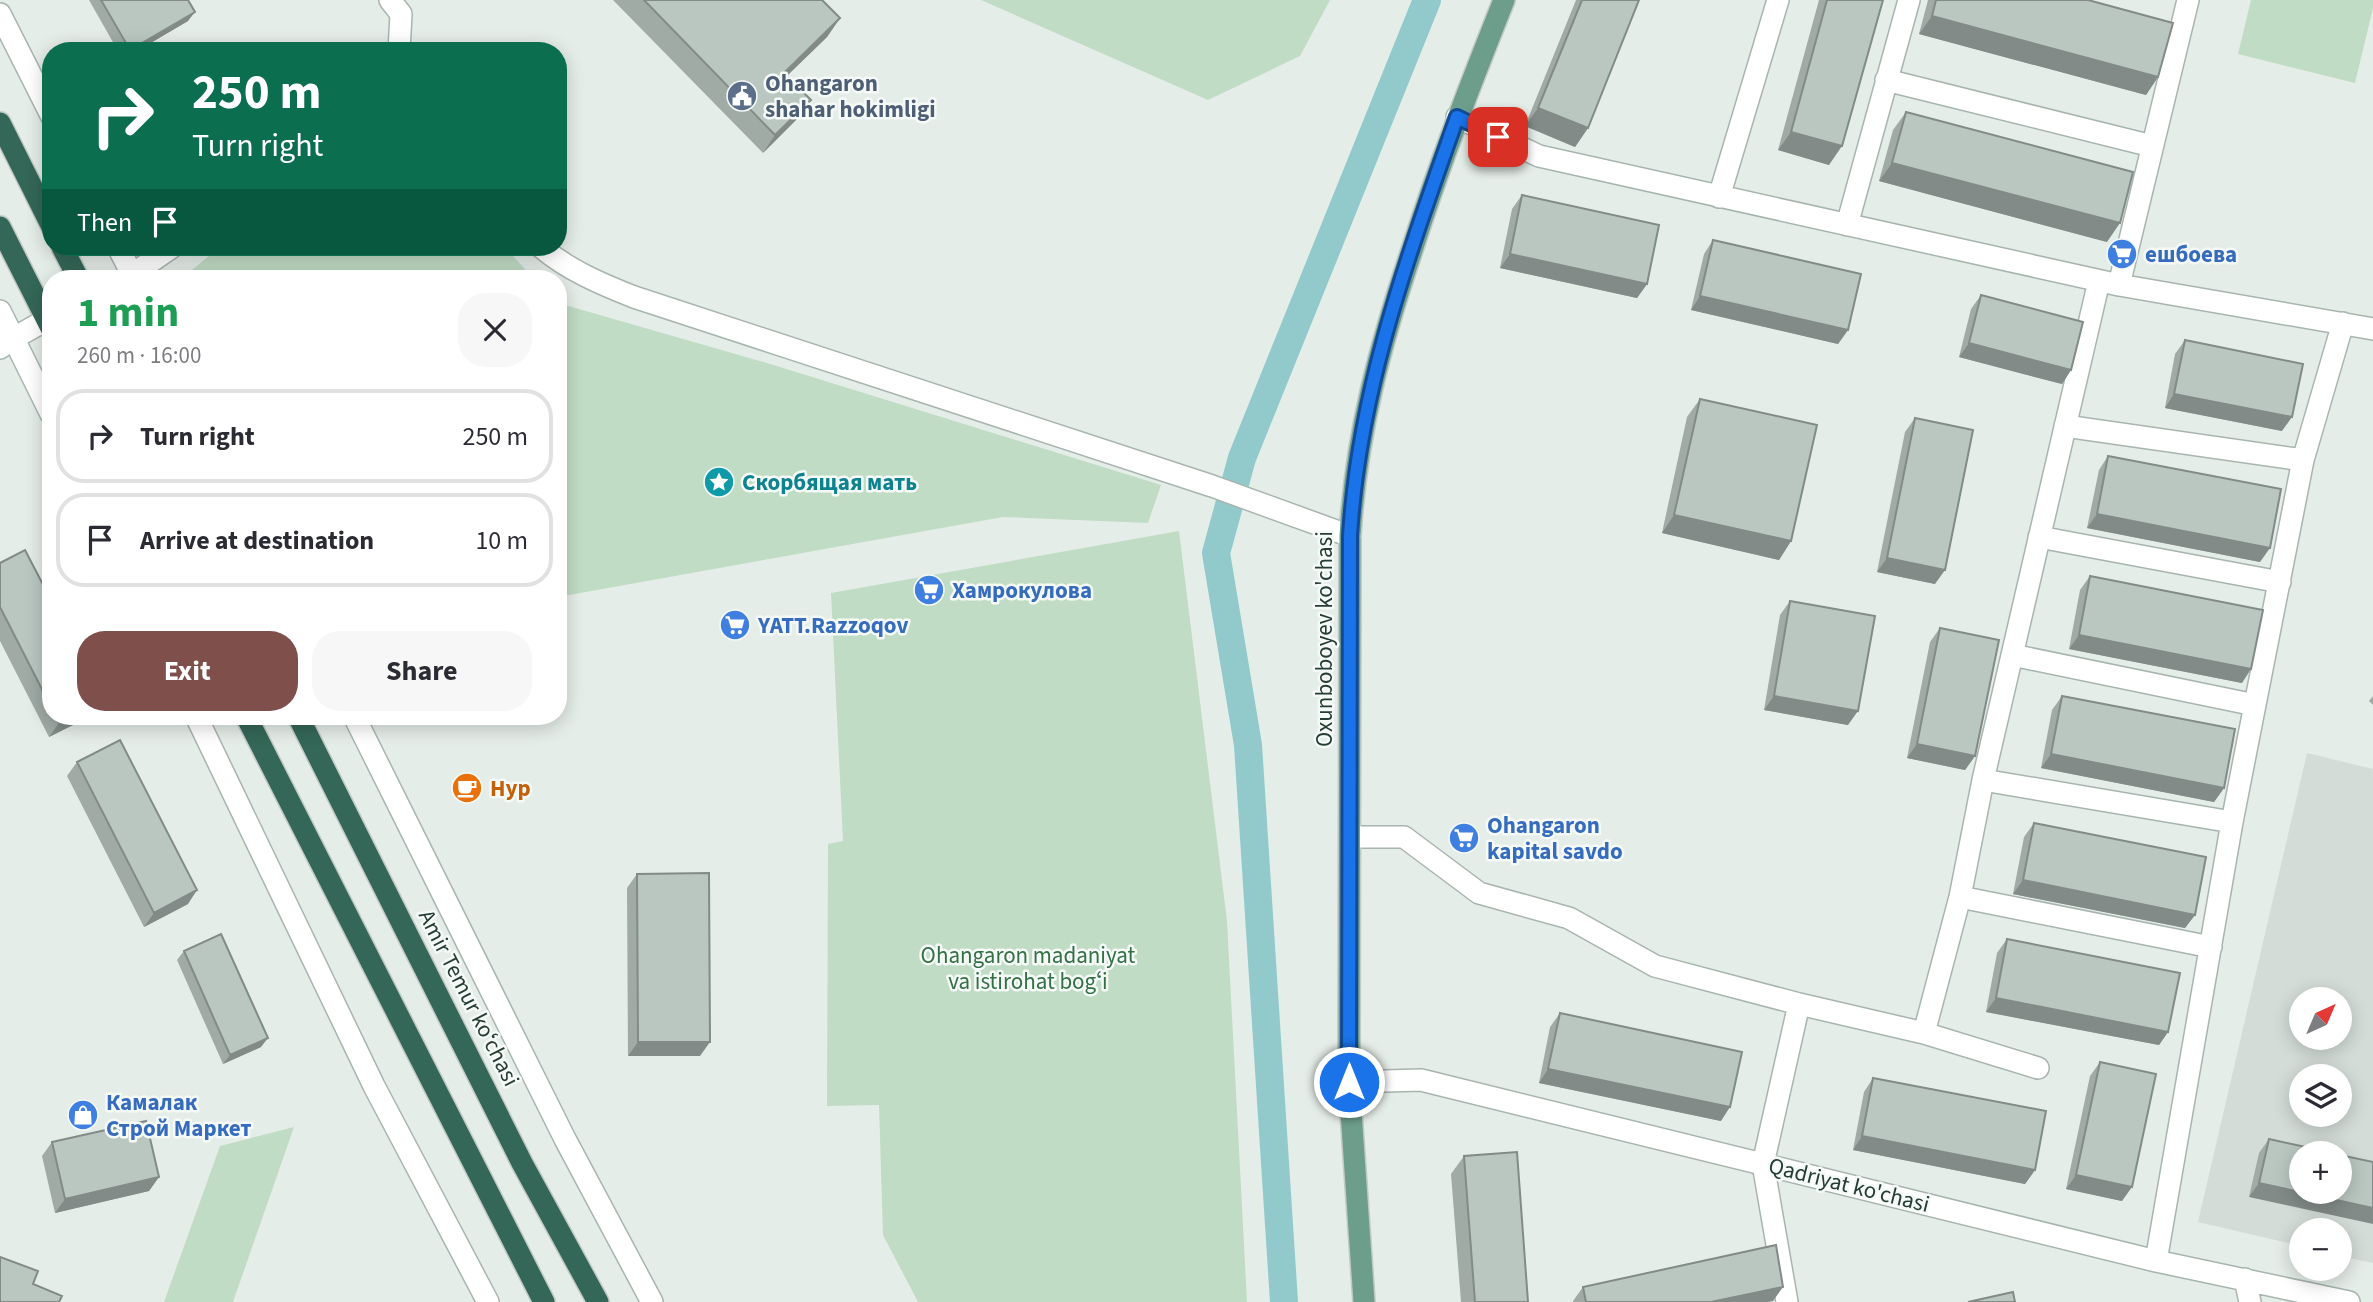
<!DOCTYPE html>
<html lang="en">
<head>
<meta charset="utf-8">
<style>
	:root { --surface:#fff; --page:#f7f7f7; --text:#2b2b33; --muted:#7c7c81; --line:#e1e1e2; --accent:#7f4f4c }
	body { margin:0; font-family:"Source Sans 3",sans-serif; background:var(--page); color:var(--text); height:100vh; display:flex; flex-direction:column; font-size:26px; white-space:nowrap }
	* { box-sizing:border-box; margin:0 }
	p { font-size:23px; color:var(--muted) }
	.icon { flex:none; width:38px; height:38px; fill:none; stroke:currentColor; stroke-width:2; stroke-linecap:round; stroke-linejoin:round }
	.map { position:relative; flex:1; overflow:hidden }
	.drawer { position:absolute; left:42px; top:270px; width:525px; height:455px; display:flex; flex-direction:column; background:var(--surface); border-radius:28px; box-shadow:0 4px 18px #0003 }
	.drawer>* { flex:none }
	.top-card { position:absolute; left:42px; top:42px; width:525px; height:214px; border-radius:28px; box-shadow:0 4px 18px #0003; background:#0b6e4f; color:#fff; overflow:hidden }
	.needle { width:46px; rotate:44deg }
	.buttons { position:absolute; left:2289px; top:987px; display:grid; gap:14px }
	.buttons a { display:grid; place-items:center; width:63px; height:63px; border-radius:50%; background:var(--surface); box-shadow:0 4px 18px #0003; font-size:35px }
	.pin { position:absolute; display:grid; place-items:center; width:60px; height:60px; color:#fff; margin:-30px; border-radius:14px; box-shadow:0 4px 10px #0006 }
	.me { position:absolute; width:77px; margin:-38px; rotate:0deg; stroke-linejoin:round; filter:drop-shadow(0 0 5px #0008) }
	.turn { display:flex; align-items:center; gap:24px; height:147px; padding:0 35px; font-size:32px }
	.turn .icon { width:91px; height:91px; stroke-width:2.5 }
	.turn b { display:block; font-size:49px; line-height:60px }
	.then { display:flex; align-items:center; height:66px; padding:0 35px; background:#0003; gap:14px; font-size:26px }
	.round { display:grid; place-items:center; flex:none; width:74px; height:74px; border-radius:28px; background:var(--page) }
	.overview { display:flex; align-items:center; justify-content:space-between; height:119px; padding:0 35px }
	h1 { font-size:42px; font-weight:700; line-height:52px; color:#1e9e55 }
	.button { display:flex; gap:14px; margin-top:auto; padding:14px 35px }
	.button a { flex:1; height:80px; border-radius:28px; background:var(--accent); color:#fff; font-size:28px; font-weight:700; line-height:80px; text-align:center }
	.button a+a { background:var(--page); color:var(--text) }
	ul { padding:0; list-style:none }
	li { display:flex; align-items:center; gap:21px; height:94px; margin:0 14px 10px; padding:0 21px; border:4px solid var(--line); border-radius:28px }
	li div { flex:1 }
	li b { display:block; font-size:26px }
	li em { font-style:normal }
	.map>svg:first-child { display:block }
	.built { fill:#d3dcd7; fill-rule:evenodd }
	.green { fill:#c0dcc4 }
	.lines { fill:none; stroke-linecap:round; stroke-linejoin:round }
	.canal { stroke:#92cacc; stroke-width:28 }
	.minor-casing { stroke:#a8b5ae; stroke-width:24 }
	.major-casing { stroke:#c2c9c6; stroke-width:24 }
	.highway-casing { stroke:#c2c9c6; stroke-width:24 }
	.minor { stroke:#fff; stroke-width:21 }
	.major { stroke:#6d9e8c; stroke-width:21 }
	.highway { stroke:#346757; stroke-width:21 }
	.wall { fill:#a0aba6 }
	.shaded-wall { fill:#828b87 }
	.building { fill:#bac7c1; stroke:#828b87; stroke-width:2 }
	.route-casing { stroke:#114b97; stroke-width:18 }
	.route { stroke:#1a73e8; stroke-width:12 }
	.labels { text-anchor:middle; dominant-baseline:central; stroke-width:5; stroke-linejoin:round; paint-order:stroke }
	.service-label { font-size:23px; font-weight:bold; fill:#4e5e75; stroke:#f5f9f7; text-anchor:start }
	.shop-label { font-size:23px; font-weight:bold; fill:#366cbe; stroke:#f5f9f7; text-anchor:start }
	.culture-label { font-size:23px; font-weight:bold; fill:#0d838f; stroke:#f5f9f7; text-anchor:start }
	.street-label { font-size:23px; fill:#253d34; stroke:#f5f9f7 }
	.food-label { font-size:23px; font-weight:bold; fill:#c56008; stroke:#f5f9f7; text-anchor:start }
	.park-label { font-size:23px; fill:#337044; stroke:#f5f9f7 }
</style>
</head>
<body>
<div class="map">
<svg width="2373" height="1302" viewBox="0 0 2373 1302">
	<rect width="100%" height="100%" fill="#e5ede8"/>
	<path class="built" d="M2307,753L2373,769V1263L2340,1256V1230H2301V1246L2198,1222ZM2301,999H2340V1038H2301ZM2301,1076H2340V1115H2301ZM2301,1153H2340V1192H2301Z"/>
	<path class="green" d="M981,0H1330L1300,56L1208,100Z
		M2251,0H2373V8L2355,83L2238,54Z
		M220,247H505L533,278H182Z
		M558,303L767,363L1161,485L1148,523L1003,517L558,597Z
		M1179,531L1227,921L1247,1302H918L883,1235L879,1105L827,1106L828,844L843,841L831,593Z
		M294,1127L233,1302H164L220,1146Z"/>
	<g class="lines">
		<path class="canal" d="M1284,1302L1248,745L1216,553L1242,458L1427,0"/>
		<g class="minor-casing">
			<path id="minor" d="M390,0L401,14L399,51
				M0,14L51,115
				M1886,80L2152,146
				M1457,117L1539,156L2119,285L2373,329
				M1719,197L1778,0
				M1847,225L1909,0
				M118,247L134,278
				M541,247C568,270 601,284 634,297L1212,486L1350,536
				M127,278L172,247
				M2119,285L2188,0
				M0,311L51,414
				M0,348L14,338L46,320
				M2065,426L2303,460
				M2039,537L2280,582
				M2012,655L2255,705
				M196,716L374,1086L488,1302
				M354,716L565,1139L652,1302
				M1983,780L2232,822
				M1350,837H1404L1479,893L1569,918L1655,966L1799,1004L1924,1033L2038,1068
				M1960,897L2211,947
				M1924,1033L1960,897L1983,780L2099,281
				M1349,1082L1421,1080L2156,1261L2349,1302
				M2156,1261L2232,822L2303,460L2343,323
				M2245,1279L2250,1302
				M1787,1302L1763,1164L1799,1004"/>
		</g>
		<g class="major-casing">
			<path id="major" d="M1364,1302L1349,1082L1350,536C1356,435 1380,345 1412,250C1439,165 1471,83 1504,0"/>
		</g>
		<g class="highway-casing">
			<path id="highway" d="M0,123L51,225
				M0,227L51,328
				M62,247L78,278
				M246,716L544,1302
				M298,716L522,1163L598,1302"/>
		</g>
		<use href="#minor" class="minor"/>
		<use href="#major" class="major"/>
		<use href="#highway" class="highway"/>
	</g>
	<path class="wall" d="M89,0H188V21L137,51H118Z
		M613,0H822L840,18L827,37L787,76L811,100L798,118L763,153Z
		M1576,0H1639L1588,128L1575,147L1525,126Z
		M1819,0H1883L1829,165L1778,150Z
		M1928,0H2088L2158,77L2146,95L1919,34Z
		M1906,112L2107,242L1879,181L1893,130Z
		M1522,195L1647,284L1637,298L1500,268L1512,209Z
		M1713,240L1848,330L1838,344L1691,310L1704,254Z
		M1981,295L2071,370L2062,384L1959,357L1971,309Z
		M2185,340L2282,431L2165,408L2175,354Z
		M1700,399L1791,541L1779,560L1662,533L1687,417Z
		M1915,418L1935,584L1877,572L1905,432Z
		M2108,456L2260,562L2087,528L2099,470Z
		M0,563L51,600V716H91L49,737L0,641Z
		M2090,576L2242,683L2069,649L2080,590Z
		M1790,601L1848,725L1764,710L1780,615Z
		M1940,628L1975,756L1965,770L1907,758L1930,642Z
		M2062,696L2224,788L2214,802L2041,768L2052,710Z
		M2373,696V705L2369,701Z
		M77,762L188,904L144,927L67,776Z
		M2034,823L2195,915L2185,928L2013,894L2024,837Z
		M637,874L700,1056H628L627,888Z
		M2007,939L2168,1032L2159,1045L1986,1012L1997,953Z
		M184,951L261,1047L223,1064L177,960Z
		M1560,1013L1721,1121L1539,1083L1550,1027Z
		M2100,1062L2122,1201L2066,1189L2090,1076Z
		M1873,1078L2035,1170L2025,1184L1853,1150L1864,1092Z
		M2269,1139L2333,1153L2249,1197L2259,1153Z
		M52,1142L159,1177L149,1191L55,1213L42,1156Z
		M1464,1156L1528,1302H1461L1451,1174Z
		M1583,1287L1773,1301L1767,1302H1573V1301Z"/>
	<path class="shaded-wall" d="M195,12L188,21L137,51H129Z
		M1932,16L2158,77L2146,95L1919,34Z
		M840,18L827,37L771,91L784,73Z
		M811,100L798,118L763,153L775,135Z
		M1538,108L1588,128L1575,147L1525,126Z
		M1791,132L1842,146L1829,165L1778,150Z
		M1892,163L2120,223L2107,242L1879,181Z
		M1510,254L1647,284L1637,298L1500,268Z
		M1700,296L1848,330L1838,344L1691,310Z
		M1969,343L2071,370L2062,384L1959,357Z
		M2174,394L2292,417L2282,431L2165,408Z
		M2097,514L2270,548L2260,562L2087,528Z
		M1674,515L1791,541L1779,560L1662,533Z
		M1887,558L1945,570L1935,584L1877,572Z
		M2079,635L2251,669L2242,683L2069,649Z
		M1774,696L1858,711L1848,725L1764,710Z
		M73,716H91L49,737L59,723Z
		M1917,744L1975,756L1965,770L1907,758Z
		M2051,754L2224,788L2214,802L2041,768Z
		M2023,880L2195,915L2185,928L2013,894Z
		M197,890L188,904L144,927L154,913Z
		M1996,998L2168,1032L2159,1045L1986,1012Z
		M268,1038L261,1047L223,1064L230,1055Z
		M638,1042H710L700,1056H628Z
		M1548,1069L1730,1107L1721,1121L1539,1083Z
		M1862,1136L2035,1170L2025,1184L1853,1150Z
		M2076,1175L2132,1187L2122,1201L2066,1189Z
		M159,1177L149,1191L55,1213L65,1199Z
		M2259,1183L2373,1208V1224L2249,1197Z
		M1783,1287L1773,1301L1767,1302H1711Z"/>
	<path class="building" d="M101,0H188L195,12L130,50Z
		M644,0H822L840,18L784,73L811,100L775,135Z
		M1582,0H1639L1588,128L1538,108Z
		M1827,0H1883L1842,146L1791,132Z
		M1936,0H2088L2173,23L2158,77L1932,16Z
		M1906,112L2133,172L2120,223L1892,163Z
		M1522,195L1659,225L1647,284L1510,254Z
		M1713,240L1861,274L1848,330L1700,296Z
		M1981,295L2083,322L2071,370L1969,343Z
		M2185,340L2303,364L2292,417L2174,394Z
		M1700,399L1817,425L1791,541L1674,515Z
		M1915,418L1973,430L1945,570L1887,558Z
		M2108,456L2281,489L2270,548L2097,514Z
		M25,550L51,600V707L0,607V563Z
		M2090,576L2263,610L2251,669L2079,635Z
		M1790,601L1875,616L1858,711L1774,696Z
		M1940,628L1999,640L1975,756L1917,744Z
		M2062,696L2235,729L2224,788L2051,754Z
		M55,716H73L59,723Z
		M120,740L197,890L154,913L77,762Z
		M2034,823L2206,857L2195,915L2023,880Z
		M709,873L710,1042H638L637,874Z
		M221,934L268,1038L230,1055L184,951Z
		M2007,939L2180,973L2168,1032L1996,998Z
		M1560,1013L1742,1052L1730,1107L1548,1069Z
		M2100,1062L2156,1074L2132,1187L2076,1175Z
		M1873,1078L2046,1111L2035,1170L1862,1136Z
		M146,1121L159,1177L65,1199L52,1142Z
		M2269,1139L2333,1153H2301V1192H2340V1155L2373,1162V1208L2259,1183Z
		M1517,1152L1528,1302H1475L1464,1156Z
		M1776,1245L1783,1287L1711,1302H1586L1583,1287Z
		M0,1257L38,1271L33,1284L62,1296L59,1302H0Z
		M2013,1292L2015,1302H1968Z"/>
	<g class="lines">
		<g class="route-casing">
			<path id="route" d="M1349,1082L1350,536C1359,387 1408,257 1457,117L1498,137"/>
		</g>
		<use href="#route" class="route"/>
	</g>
	<defs>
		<g id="civic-disc" transform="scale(1.575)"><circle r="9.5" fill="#5c6f8a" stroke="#f5f9f7"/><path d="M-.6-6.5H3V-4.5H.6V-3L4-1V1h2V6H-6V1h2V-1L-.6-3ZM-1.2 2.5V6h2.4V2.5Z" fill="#fff"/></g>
		<g id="supermarket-disc" transform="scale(1.575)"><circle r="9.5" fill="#3f7fe0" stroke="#f5f9f7"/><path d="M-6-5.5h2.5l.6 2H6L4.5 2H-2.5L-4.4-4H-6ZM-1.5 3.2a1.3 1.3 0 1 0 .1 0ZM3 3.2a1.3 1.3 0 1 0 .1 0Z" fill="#fff"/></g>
		<g id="sight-disc" transform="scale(1.575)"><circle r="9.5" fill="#0f9aa8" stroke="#f5f9f7"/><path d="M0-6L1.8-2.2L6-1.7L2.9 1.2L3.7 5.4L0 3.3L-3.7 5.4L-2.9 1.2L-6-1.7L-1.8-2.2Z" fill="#fff"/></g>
		<g id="cafe-disc" transform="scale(1.575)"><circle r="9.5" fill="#e8710a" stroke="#f5f9f7"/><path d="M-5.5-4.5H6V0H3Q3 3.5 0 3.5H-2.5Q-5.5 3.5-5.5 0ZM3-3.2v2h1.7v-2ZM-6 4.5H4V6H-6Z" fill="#fff"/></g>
		<g id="shop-disc" transform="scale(1.575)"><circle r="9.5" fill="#3f7fe0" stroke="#f5f9f7"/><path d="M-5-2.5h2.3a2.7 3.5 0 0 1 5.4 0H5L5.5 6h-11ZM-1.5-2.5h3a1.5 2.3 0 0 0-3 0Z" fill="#fff"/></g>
	</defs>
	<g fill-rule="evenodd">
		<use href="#civic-disc" x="742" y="96"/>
		<use href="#supermarket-disc" x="2122" y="254"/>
		<use href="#sight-disc" x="719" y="482"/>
		<use href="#supermarket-disc" x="929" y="590"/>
		<use href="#supermarket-disc" x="735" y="625"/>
		<use href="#cafe-disc" x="467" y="788"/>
		<use href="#supermarket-disc" x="1464" y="838"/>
		<use href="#shop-disc" x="83" y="1115"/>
	</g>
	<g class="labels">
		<g class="service-label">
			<text x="765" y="83">Ohangaron<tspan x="765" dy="26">shahar hokimligi</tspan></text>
		</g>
		<g class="shop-label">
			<text x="2145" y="254">ешбоева</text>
			<text x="952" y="590">Хамрокулова</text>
			<text x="758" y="625">YATT.Razzoqov</text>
			<text x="1487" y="825">Ohangaron<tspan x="1487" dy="26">kapital savdo</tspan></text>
			<text x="106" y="1102">Камалак<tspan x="106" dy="26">Строй Маркет</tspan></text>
		</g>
		<g class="culture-label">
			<text x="742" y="482">Скорбящая мать</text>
		</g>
		<g class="street-label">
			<text transform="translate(1324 639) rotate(-90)">Oxunboboyev ko'chasi</text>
			<text transform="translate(469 998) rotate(63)">Amir Temur koʻchasi</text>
			<text transform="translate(1849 1185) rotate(14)">Qadriyat ko'chasi</text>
		</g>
		<g class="food-label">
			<text x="490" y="788">Нур</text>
		</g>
		<g class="park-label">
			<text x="1028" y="955">Ohangaron madaniyat<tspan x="1028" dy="26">va istirohat bogʻi</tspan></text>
		</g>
	</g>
</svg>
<div class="buttons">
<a><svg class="needle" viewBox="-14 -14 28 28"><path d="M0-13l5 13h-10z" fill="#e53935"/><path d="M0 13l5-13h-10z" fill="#7c7c81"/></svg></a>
<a><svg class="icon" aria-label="layers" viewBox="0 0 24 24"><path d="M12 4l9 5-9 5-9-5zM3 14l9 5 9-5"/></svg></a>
<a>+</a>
<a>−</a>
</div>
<div class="pin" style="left:1498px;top:137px;background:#d93025"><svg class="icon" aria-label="arrive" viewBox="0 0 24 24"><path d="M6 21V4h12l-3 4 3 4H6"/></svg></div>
<svg class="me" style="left:1349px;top:1082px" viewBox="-20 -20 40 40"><circle r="17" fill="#1a73e8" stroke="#fff" stroke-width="3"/><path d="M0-11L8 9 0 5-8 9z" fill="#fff"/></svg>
<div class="top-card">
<div class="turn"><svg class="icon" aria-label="right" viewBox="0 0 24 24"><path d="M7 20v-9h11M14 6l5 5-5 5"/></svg><div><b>250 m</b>Turn right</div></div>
<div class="then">Then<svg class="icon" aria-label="arrive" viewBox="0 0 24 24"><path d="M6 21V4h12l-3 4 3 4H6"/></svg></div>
</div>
<section class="drawer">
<div class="overview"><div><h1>1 min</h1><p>260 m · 16:00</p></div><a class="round"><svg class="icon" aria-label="close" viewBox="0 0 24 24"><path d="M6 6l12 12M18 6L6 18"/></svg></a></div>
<ul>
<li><svg class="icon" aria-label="right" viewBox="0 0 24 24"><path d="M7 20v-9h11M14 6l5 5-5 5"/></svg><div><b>Turn right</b></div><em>250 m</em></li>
<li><svg class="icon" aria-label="arrive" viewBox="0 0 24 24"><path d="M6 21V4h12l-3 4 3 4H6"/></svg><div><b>Arrive at destination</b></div><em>10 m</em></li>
</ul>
<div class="button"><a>Exit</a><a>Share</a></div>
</section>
</div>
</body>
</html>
